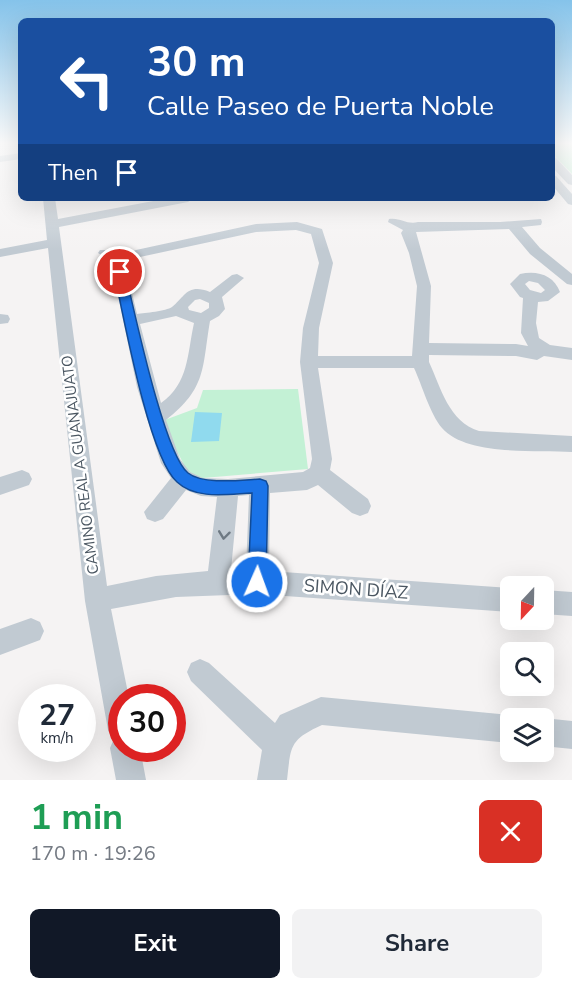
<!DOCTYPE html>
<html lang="en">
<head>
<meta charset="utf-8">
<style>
	:root { --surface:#fff; --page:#f2f2f3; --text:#1f2937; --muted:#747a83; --accent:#111827 }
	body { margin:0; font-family:"Nunito Sans",sans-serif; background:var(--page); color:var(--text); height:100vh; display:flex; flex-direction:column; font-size:22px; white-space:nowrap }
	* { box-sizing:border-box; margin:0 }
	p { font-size:20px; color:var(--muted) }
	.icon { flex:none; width:33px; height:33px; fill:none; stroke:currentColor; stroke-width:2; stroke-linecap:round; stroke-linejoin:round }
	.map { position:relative; height:780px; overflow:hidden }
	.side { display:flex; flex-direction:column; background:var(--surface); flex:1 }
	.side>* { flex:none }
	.hud { position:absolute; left:18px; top:18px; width:537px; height:183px; border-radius:9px; box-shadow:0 6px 24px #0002; background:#1a4fa0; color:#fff; overflow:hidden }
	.needle { width:39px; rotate:202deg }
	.controls { position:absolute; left:500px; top:576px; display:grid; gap:12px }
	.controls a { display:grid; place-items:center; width:54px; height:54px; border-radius:9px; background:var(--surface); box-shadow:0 6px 24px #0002; font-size:30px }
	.speed { position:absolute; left:18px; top:684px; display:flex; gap:12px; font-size:30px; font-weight:700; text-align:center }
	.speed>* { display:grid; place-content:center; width:78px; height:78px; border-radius:50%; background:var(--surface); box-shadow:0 6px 24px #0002; line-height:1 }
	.speed small { font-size:15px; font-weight:400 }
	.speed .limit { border:9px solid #d22; background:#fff; color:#111 }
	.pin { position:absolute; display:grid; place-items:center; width:51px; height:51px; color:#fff; margin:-26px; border:3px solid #fff; border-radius:50%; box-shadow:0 2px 6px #0007 }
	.me { position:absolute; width:66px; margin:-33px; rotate:2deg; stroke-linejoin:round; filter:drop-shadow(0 0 4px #0008) }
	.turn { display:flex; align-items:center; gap:21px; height:126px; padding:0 30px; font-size:27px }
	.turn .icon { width:78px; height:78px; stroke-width:2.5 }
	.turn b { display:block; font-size:42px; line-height:51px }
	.then { display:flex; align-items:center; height:57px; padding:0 30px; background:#0003; gap:12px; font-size:22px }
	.round { display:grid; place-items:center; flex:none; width:63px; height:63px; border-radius:9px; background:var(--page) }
	.overview { display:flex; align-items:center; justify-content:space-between; height:102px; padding:0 30px }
	h1 { font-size:36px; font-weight:700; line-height:45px; color:#1e9e55 }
	.primary-button { display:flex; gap:12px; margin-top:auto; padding:12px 30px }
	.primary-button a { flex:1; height:69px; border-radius:9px; background:var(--accent); color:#fff; font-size:24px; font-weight:700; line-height:69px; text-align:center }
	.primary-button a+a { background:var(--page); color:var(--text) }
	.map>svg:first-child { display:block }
	.green { fill:#c3f1d5 }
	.water { fill:#90daee }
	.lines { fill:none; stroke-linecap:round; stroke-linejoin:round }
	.street { fill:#c1cad2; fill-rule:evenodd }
	.oneway { stroke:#6e7983 }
	.route { fill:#1a73e8; stroke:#114b97; stroke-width:1.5 }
	.labels { text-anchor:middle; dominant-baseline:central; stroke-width:5; stroke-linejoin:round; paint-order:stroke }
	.street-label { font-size:15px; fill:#4a5661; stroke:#fff }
	.near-street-label { font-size:18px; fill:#4a5661; stroke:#fff }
</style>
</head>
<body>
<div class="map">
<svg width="572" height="780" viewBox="0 0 572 780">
	<rect width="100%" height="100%" fill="#f5f3f3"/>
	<path class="green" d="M552,142H572V174L552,153Z
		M298,389L308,469L191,479L162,421L197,408L203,390Z"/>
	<path class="water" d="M195,412L222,413L219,441L191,442Z"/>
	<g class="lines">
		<path class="street" d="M21,153V159L0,162V156Z
			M552,157L556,158L572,175V185L568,184L552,167Z
			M552,175L556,176L572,194V205L568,204L552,185Z
			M43,198H55L58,219L169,198H194L188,202L59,227L107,586L156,576L208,571L217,497L201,496L186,490L163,519L155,522L147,519L144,512L171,478L161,463L137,387L113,272L115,264L98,253L100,250H110L122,256L136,250L256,224L297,222L322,229L333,263L319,328L318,356H412L417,286L409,253L401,233L403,230L388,222L389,219C400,217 407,225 418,222H500L541,219L542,222L541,225L522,227L540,248L572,274V285L567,284L530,254L509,229L416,232L431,286L429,343L516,344L528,346L521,333L523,298L520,297L510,284L520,274C537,270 554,275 560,292L548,301L538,302L536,323L539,338L550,345L572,348V360L544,356L537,360L516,356L429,355V362C441,388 449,422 479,431L572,436V452C536,450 466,456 442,428C430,414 422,385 414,368H318L332,459L330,470L368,499L371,506L368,513L360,516L352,513L318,485L307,490L270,493L269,571L510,588V612L257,594L176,597L111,609L129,698H122V748H140L146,780H116L110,748L113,741L108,730L85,601L48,248L0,257V249L47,240ZM296,230L311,234L319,263L303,328L300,362L312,459L310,468L303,472L228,479L203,478L190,472L180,459L166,420C207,388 202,368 210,321L219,316L225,309L222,297L244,278L237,274L232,275L210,292C187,283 185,297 172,307C166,311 145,313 137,314L127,272L129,264L140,257L256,232ZM529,281L538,283L545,290L541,293L530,290L525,284ZM200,299L209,303V308L201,313L189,310L188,307L195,300ZM176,316L194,323C187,355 189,383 161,403L140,324ZM249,495L246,570H231L238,496Z
			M0,314L8,315L10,319L8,323L0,324Z
			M22,470L29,473L32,479L29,485L0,495V477Z
			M543,590L572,592V616L543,614Z
			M31,618L40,622L44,631L40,640L0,655V629Z
			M200,659L209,663L275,723L280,715L321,697L510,715L519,718H510V743L322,725C289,740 291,746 287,780H257L262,750L191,681L187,672L191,663Z
			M541,718H543L572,721V749L543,746V718Z"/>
	</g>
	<defs><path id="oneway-chevron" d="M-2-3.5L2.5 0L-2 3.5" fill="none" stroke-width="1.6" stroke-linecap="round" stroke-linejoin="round" transform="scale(1.5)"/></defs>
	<use class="oneway" href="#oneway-chevron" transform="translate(224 535) rotate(97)"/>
	<linearGradient id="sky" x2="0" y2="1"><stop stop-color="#85c3ea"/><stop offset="0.57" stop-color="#fafafa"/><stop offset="1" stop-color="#fafafa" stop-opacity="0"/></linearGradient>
	<rect width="572" height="251" fill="url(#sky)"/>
	<path class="route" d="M120,269L125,272C134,309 164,454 188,473C203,485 241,480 260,479L266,481L268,486L266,582L264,589L257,591L251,589L248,582L252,493C228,494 196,500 177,482C149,458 123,314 114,272Z"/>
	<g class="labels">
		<g class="street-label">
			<text transform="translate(80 465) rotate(-97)">CAMINO REAL A GUANAJUATO</text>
		</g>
		<g class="near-street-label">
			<text transform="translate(356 589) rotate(4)">SIMON DÍAZ</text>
		</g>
	</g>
</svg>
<div class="controls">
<a><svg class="needle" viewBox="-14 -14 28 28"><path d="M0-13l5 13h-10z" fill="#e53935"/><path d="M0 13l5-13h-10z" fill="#747a83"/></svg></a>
<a><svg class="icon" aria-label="search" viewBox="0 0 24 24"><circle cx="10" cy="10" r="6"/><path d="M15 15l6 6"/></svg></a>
<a><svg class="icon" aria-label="layers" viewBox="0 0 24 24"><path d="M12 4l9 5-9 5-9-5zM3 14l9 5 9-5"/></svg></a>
</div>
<div class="speed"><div>27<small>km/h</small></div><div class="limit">30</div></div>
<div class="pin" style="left:120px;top:272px;background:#d93025"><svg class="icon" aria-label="arrive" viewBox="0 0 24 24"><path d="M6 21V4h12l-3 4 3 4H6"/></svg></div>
<svg class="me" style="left:257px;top:582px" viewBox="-20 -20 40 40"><circle r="17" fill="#1a73e8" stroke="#fff" stroke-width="3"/><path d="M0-11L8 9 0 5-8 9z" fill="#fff"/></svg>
<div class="hud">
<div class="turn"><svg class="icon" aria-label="left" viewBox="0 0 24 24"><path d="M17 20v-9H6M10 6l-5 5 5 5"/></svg><div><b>30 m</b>Calle Paseo de Puerta Noble</div></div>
<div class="then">Then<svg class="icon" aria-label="arrive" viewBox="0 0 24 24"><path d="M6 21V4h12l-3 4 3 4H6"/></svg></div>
</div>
</div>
<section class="side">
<div class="overview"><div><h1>1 min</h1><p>170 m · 19:26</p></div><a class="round" style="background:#d93025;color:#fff"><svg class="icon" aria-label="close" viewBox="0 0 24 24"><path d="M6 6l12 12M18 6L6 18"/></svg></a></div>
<div class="primary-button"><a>Exit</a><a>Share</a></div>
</section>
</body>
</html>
